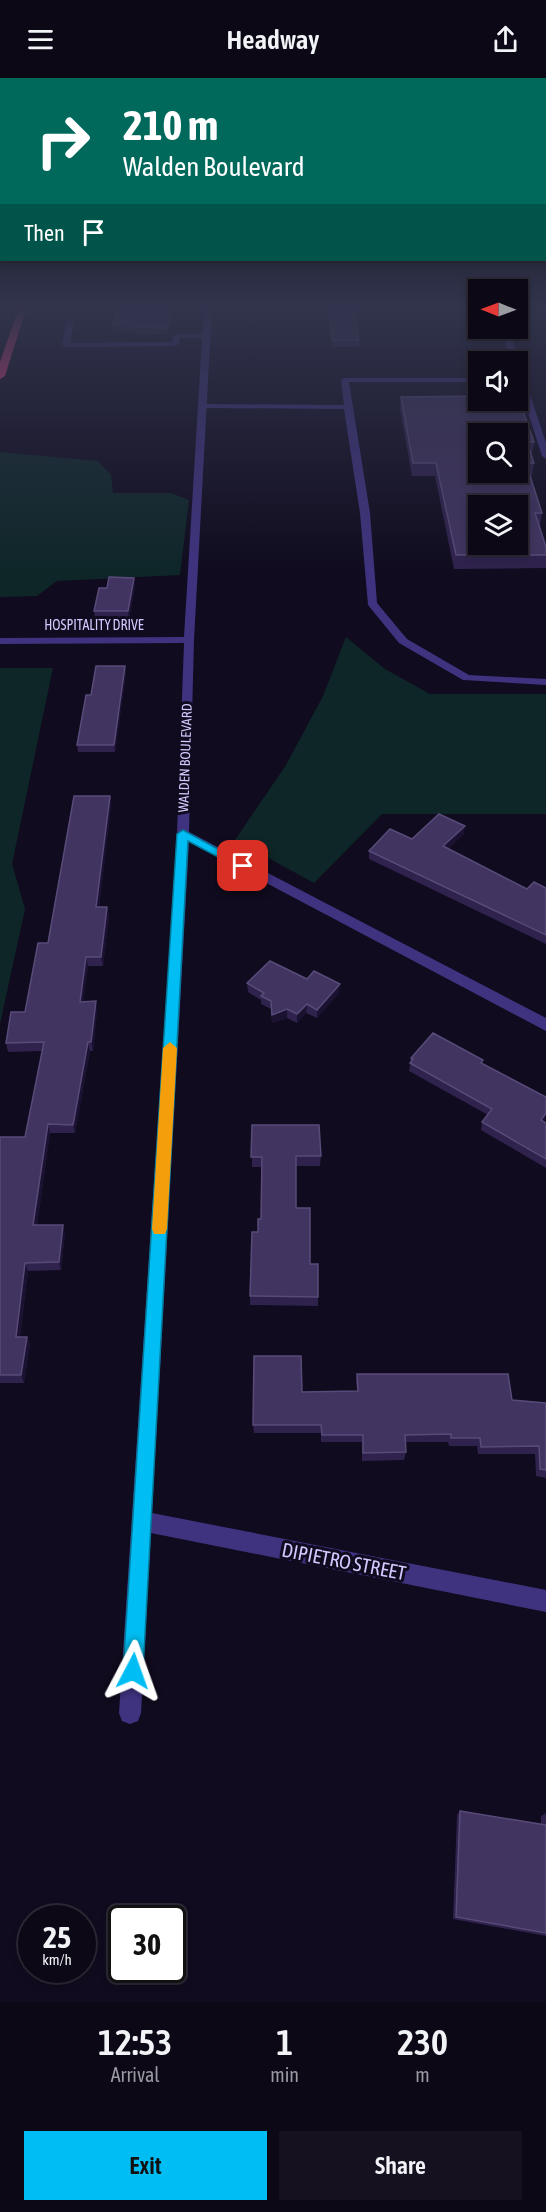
<!DOCTYPE html>
<html lang="en">
<head>
<meta charset="utf-8">
<style>
	:root { --surface:#0c0816; --page:#15111f; --text:#f1f3f6; --muted:#9a9aa1; --line:#2c2935; --accent:#00bef3 }
	body { margin:0; font-family:"Asap Condensed",sans-serif; background:var(--page); color:var(--text); height:100vh; display:flex; flex-direction:column; font-size:22px; white-space:nowrap }
	* { box-sizing:border-box; margin:0 }
	p { font-size:20px; color:var(--muted) }
	.icon { flex:none; width:33px; height:33px; fill:none; stroke:currentColor; stroke-width:2; stroke-linecap:round; stroke-linejoin:round }
	.map { position:relative; height:1924px; overflow:hidden }
	.panel { display:flex; flex-direction:column; background:var(--surface); flex:1 }
	.panel>* { flex:none }
	.banner { position:absolute; left:0px; top:0px; width:546px; height:183px; box-shadow:0 3px 9px #0003,0 0 0 2px var(--line); background:#00695c; color:#fff; overflow:hidden }
	.needle { width:39px; rotate:271deg }
	.tools { position:absolute; left:468px; top:201px; display:grid; gap:12px }
	.tools a { display:grid; place-items:center; width:60px; height:60px; border-radius:0px; background:var(--surface); box-shadow:0 3px 9px #0003,0 0 0 2px var(--line); font-size:30px }
	.speed { position:absolute; left:18px; top:1827px; display:flex; gap:12px; font-size:30px; font-weight:700; text-align:center }
	.speed>* { display:grid; place-content:center; width:78px; height:78px; border-radius:50%; background:var(--surface); box-shadow:0 3px 9px #0003,0 0 0 2px var(--line); line-height:1 }
	.speed small { font-size:15px; font-weight:400 }
	.speed .limit { border:3px solid #111; border-radius:9px; background:#fff; color:#111 }
	.pin { position:absolute; display:grid; place-items:center; width:51px; height:51px; color:#fff; margin:-26px; border-radius:12px; box-shadow:0 3px 9px #0006 }
	.me { position:absolute; width:66px; margin:-33px; rotate:4deg; stroke-linejoin:round; filter:drop-shadow(0 0 4px #0008) }
	.turn { display:flex; align-items:center; gap:21px; height:126px; padding:0 24px; font-size:27px }
	.turn .icon { width:78px; height:78px; stroke-width:2.5 }
	.turn b { display:block; font-size:42px; line-height:51px }
	.then { display:flex; align-items:center; height:57px; padding:0 24px; background:#0003; gap:12px; font-size:22px }
	.eta { display:flex; justify-content:space-evenly; align-items:center; height:102px; text-align:center }
	.eta b { font-size:36px; font-weight:600; line-height:42px }
	.action { display:flex; gap:12px; margin-top:auto; padding:12px 24px }
	.action a { flex:1; height:69px; border-radius:0px; background:var(--accent); color:#111; font-size:24px; font-weight:600; line-height:69px; text-align:center }
	.action a+a { background:var(--page); color:var(--text) }
	header { display:flex; justify-content:space-between; align-items:center; height:78px; padding:0 24px; background:var(--surface); font-size:27px; font-weight:600 }
	.map>svg:first-child { display:block }
	.green { fill:#0e2628 }
	.lines { fill:none; stroke-linecap:round; stroke-linejoin:round }
	.service { fill:#3f3380; fill-rule:evenodd }
	.minor { fill:#3f3380; fill-rule:evenodd }
	.tertiary { fill:#3f3380; fill-rule:evenodd }
	.motorway { fill:#ff4387; fill-rule:evenodd }
	.wall { fill:#2f224d }
	.shaded-wall { fill:#1b1232 }
	.building { fill:#413460; stroke:#584b79; stroke-width:1.5; fill-rule:evenodd }
	.route { fill:#00bef3; stroke:#007c9e; stroke-width:1.5 }
	.slow { fill:#f59e0b }
	.labels { text-anchor:middle; dominant-baseline:central; stroke-width:6; stroke-linejoin:round; paint-order:stroke }
	.far-street-label { font-size:14px; fill:#d5c8ff; stroke:#100b1e }
	.near-street-label { font-size:20px; fill:#d5c8ff; stroke:#100b1e }
</style>
</head>
<body>
<header><svg class="icon" aria-label="menu" viewBox="0 0 24 24"><path d="M4 6h16M4 12h16M4 18h16"/></svg>Headway<svg class="icon" aria-label="share" viewBox="0 0 24 24"><path d="M12 15V3M7 8l5-5 5 5M5 13v7h14v-7"/></svg></header>
<div class="map">
<svg width="546" height="1924" viewBox="0 0 546 1924">
	<rect width="100%" height="100%" fill="#100b1e"/>
	<path class="green" d="M0,374L98,383L111,397L113,415H171L189,422L180,497L57,503L37,518L0,519Z
		M346,559L385,591L430,616H546V736H382L314,805L235,762L286,687L323,618Z
		M0,590H53L12,786L25,831L0,946Z"/>
	<g class="lines">
		<path class="service" d="M70,244L74,246L70,265L172,264L173,258L177,256H207L211,258L207,260H180L179,266L175,268L66,269L62,267L66,246Z
			M501,250H509L519,284L518,286V284H511Z
			M518,290L522,292L546,365V381L542,378L518,303Z
			M345,300H478V304H349L370,435L377,525L407,561L469,597L546,601V607L463,602L399,565L368,527L360,435L344,331L203,330L199,328L203,326L344,327L341,302Z"/>
		<path class="minor" d="M204,229H212L194,562L189,754L546,940V953L189,764L152,1435L546,1512V1534L151,1455L141,1635L138,1643L130,1646L122,1643L119,1635L177,756L184,565L0,566V560L184,559Z"/>
		<path class="tertiary" d="M0,229H478V232L0,233Z
			M518,229H546V232H518Z"/>
		<path class="motorway" d="M19,229L26,231L5,298L0,301V284Z"/>
	</g>
	<path class="wall" d="M172,229V235L168,256H136L135,253H114L113,246Z
		M329,229L359,262V269H332Z
		M401,319L534,364L532,377H531L534,385L532,398H530L542,435L540,448L546,477V490L454,491L435,398H412L400,331Z
		M134,500L135,508L129,541H95L94,533L107,510Z
		M125,588L126,595L115,674H78L77,667L91,617Z
		M110,718L111,728L99,829H107L109,839L103,888H88L83,924L97,933L93,973H90L75,1055H50L37,1147L65,1155L61,1192L28,1193L20,1259H27L30,1266L24,1305H0V1059H25L42,973L8,974L6,965L25,934L48,865Z
		M464,756L448,771L527,811L546,810V866L369,781V773L412,761Z
		M307,901L339,915L317,940L306,935L297,945L287,940L272,945L271,931L261,926V922L248,914L247,905Z
		M411,980L482,985L546,1019V1040L543,1043L546,1045V1090L481,1052L482,1044L488,1037L409,993Z
		M252,1047L321,1078L320,1088H296V1130L318,1219V1228L250,1227V1218L258,1154L261,1141V1089H252Z
		M357,1296L512,1322L546,1325V1400L536,1398L535,1376H478L477,1368H449L448,1364H405L406,1374L404,1382L362,1383V1364H321V1355H254L253,1347L302,1314L357,1313L356,1304Z
		M460,1733L541,1746V1738L546,1735V1858L453,1841L457,1737Z"/>
	<path class="shaded-wall" d="M172,229V235L168,256L167,250Z
		M134,500L135,508L129,541L128,533Z
		M125,588L126,595L115,674L114,667Z
		M110,718L111,728L98,839L96,829Z
		M465,748L464,756L442,777L443,768Z
		M107,829L109,839L103,888L101,879Z
		M86,879L88,888L82,933L80,924Z
		M340,906L339,915L317,940V932Z
		M96,923L97,933L93,973L91,964Z
		M307,926L306,935L297,945V936Z
		M287,931V940L272,945V937Z
		M88,964L90,973L75,1055L73,1047Z
		M546,1035V1040L539,1050L541,1042Z
		M48,1046L50,1055L36,1156L33,1147Z
		M63,1147L65,1155L61,1192L59,1184Z
		M25,1185L28,1193L19,1266L16,1259Z
		M27,1259L30,1266L24,1305L21,1297Z"/>
	<path class="building" d="M118,229H172L167,250L135,249L136,246H113Z
		M329,229H354L359,262H332Z
		M478,318V322H518V318L534,364H527L534,385H526L542,435H535L546,469V477H456L436,385H413L401,319ZM478,356H518V394H478ZM478,428H518V466H478Z
		M109,499L134,500L128,533H94L99,510H107Z
		M96,588H125L114,667H77L86,617H91Z
		M74,718H110L96,829H107L101,879H86L80,924L96,923L91,964H88L73,1047L48,1046L33,1147H63L59,1184L25,1185L16,1259H27L21,1297H0V1059H25L44,964L6,965L11,934H25L38,865H48Z
		M439,736L465,748L443,768L527,811L534,804L546,810V857L369,773L390,751L412,761Z
		M270,883L307,901L314,893L340,906L317,932L307,926L297,936L287,931L272,937L271,923L261,918L264,915L247,905Z
		M433,955L483,982L481,985L546,1019V1035L541,1042L546,1045V1081L482,1044L492,1031L410,985L413,981L411,980Z
		M252,1047H319L321,1078H296V1130H310V1186H318V1219L250,1218L252,1154H258V1141H261L262,1079H251Z
		M254,1278H301L302,1314L358,1313L357,1296H508L512,1322L546,1325V1392L540,1391L539,1368L481,1369L480,1360H451V1356L405,1357L406,1374L363,1375V1357H322L321,1347H253Z
		M460,1733L546,1747V1855L456,1839Z"/>
	<linearGradient id="sky" x2="0" y2="1"><stop stop-color="#090610"/><stop offset="0.46" stop-color="#31344c"/><stop offset="1" stop-color="#31344c" stop-opacity="0"/></linearGradient>
	<rect width="546" height="498" fill="url(#sky)"/>
	<path class="route" d="M183,752L249,788L247,790H239L188,763L143,1593L140,1600L133,1603L126,1600L123,1593L177,756Z"/>
	<path class="slow" d="M170,964L177,970L167,1151L165,1156H154L152,1151L163,970Z"/>
	<g class="labels">
		<g class="far-street-label">
			<text x="94" y="547">HOSPITALITY DRIVE</text>
			<text transform="translate(185 680) rotate(-88)">WALDEN BOULEVARD</text>
		</g>
		<g class="near-street-label">
			<text transform="translate(344 1483) rotate(11)">DIPIETRO STREET</text>
		</g>
	</g>
</svg>
<div class="tools">
<a><svg class="needle" viewBox="-14 -14 28 28"><path d="M0-13l5 13h-10z" fill="#e53935"/><path d="M0 13l5-13h-10z" fill="#9a9aa1"/></svg></a>
<a><svg class="icon" aria-label="sound" viewBox="0 0 24 24"><path d="M4 9h4l5-4v14l-5-4H4zM17 9q2 3 0 6"/></svg></a>
<a><svg class="icon" aria-label="search" viewBox="0 0 24 24"><circle cx="10" cy="10" r="6"/><path d="M15 15l6 6"/></svg></a>
<a><svg class="icon" aria-label="layers" viewBox="0 0 24 24"><path d="M12 4l9 5-9 5-9-5zM3 14l9 5 9-5"/></svg></a>
</div>
<div class="speed"><div>25<small>km/h</small></div><div class="limit">30</div></div>
<div class="pin" style="left:243px;top:788px;background:#d93025"><svg class="icon" aria-label="arrive" viewBox="0 0 24 24"><path d="M6 21V4h12l-3 4 3 4H6"/></svg></div>
<svg class="me" style="left:133px;top:1593px" viewBox="-20 -20 40 40"><path d="M0-17L14 15 0 8-14 15z" fill="#00bef3" stroke="#fff" stroke-width="4"/></svg>
<div class="banner">
<div class="turn"><svg class="icon" aria-label="right" viewBox="0 0 24 24"><path d="M7 20v-9h11M14 6l5 5-5 5"/></svg><div><b>210 m</b>Walden Boulevard</div></div>
<div class="then">Then<svg class="icon" aria-label="arrive" viewBox="0 0 24 24"><path d="M6 21V4h12l-3 4 3 4H6"/></svg></div>
</div>
</div>
<section class="panel">
<div class="eta">
<div><b>12:53</b><p>Arrival</p></div>
<div><b>1</b><p>min</p></div>
<div><b>230</b><p>m</p></div>
</div>
<div class="action"><a>Exit</a><a>Share</a></div>
</section>
</body>
</html>
